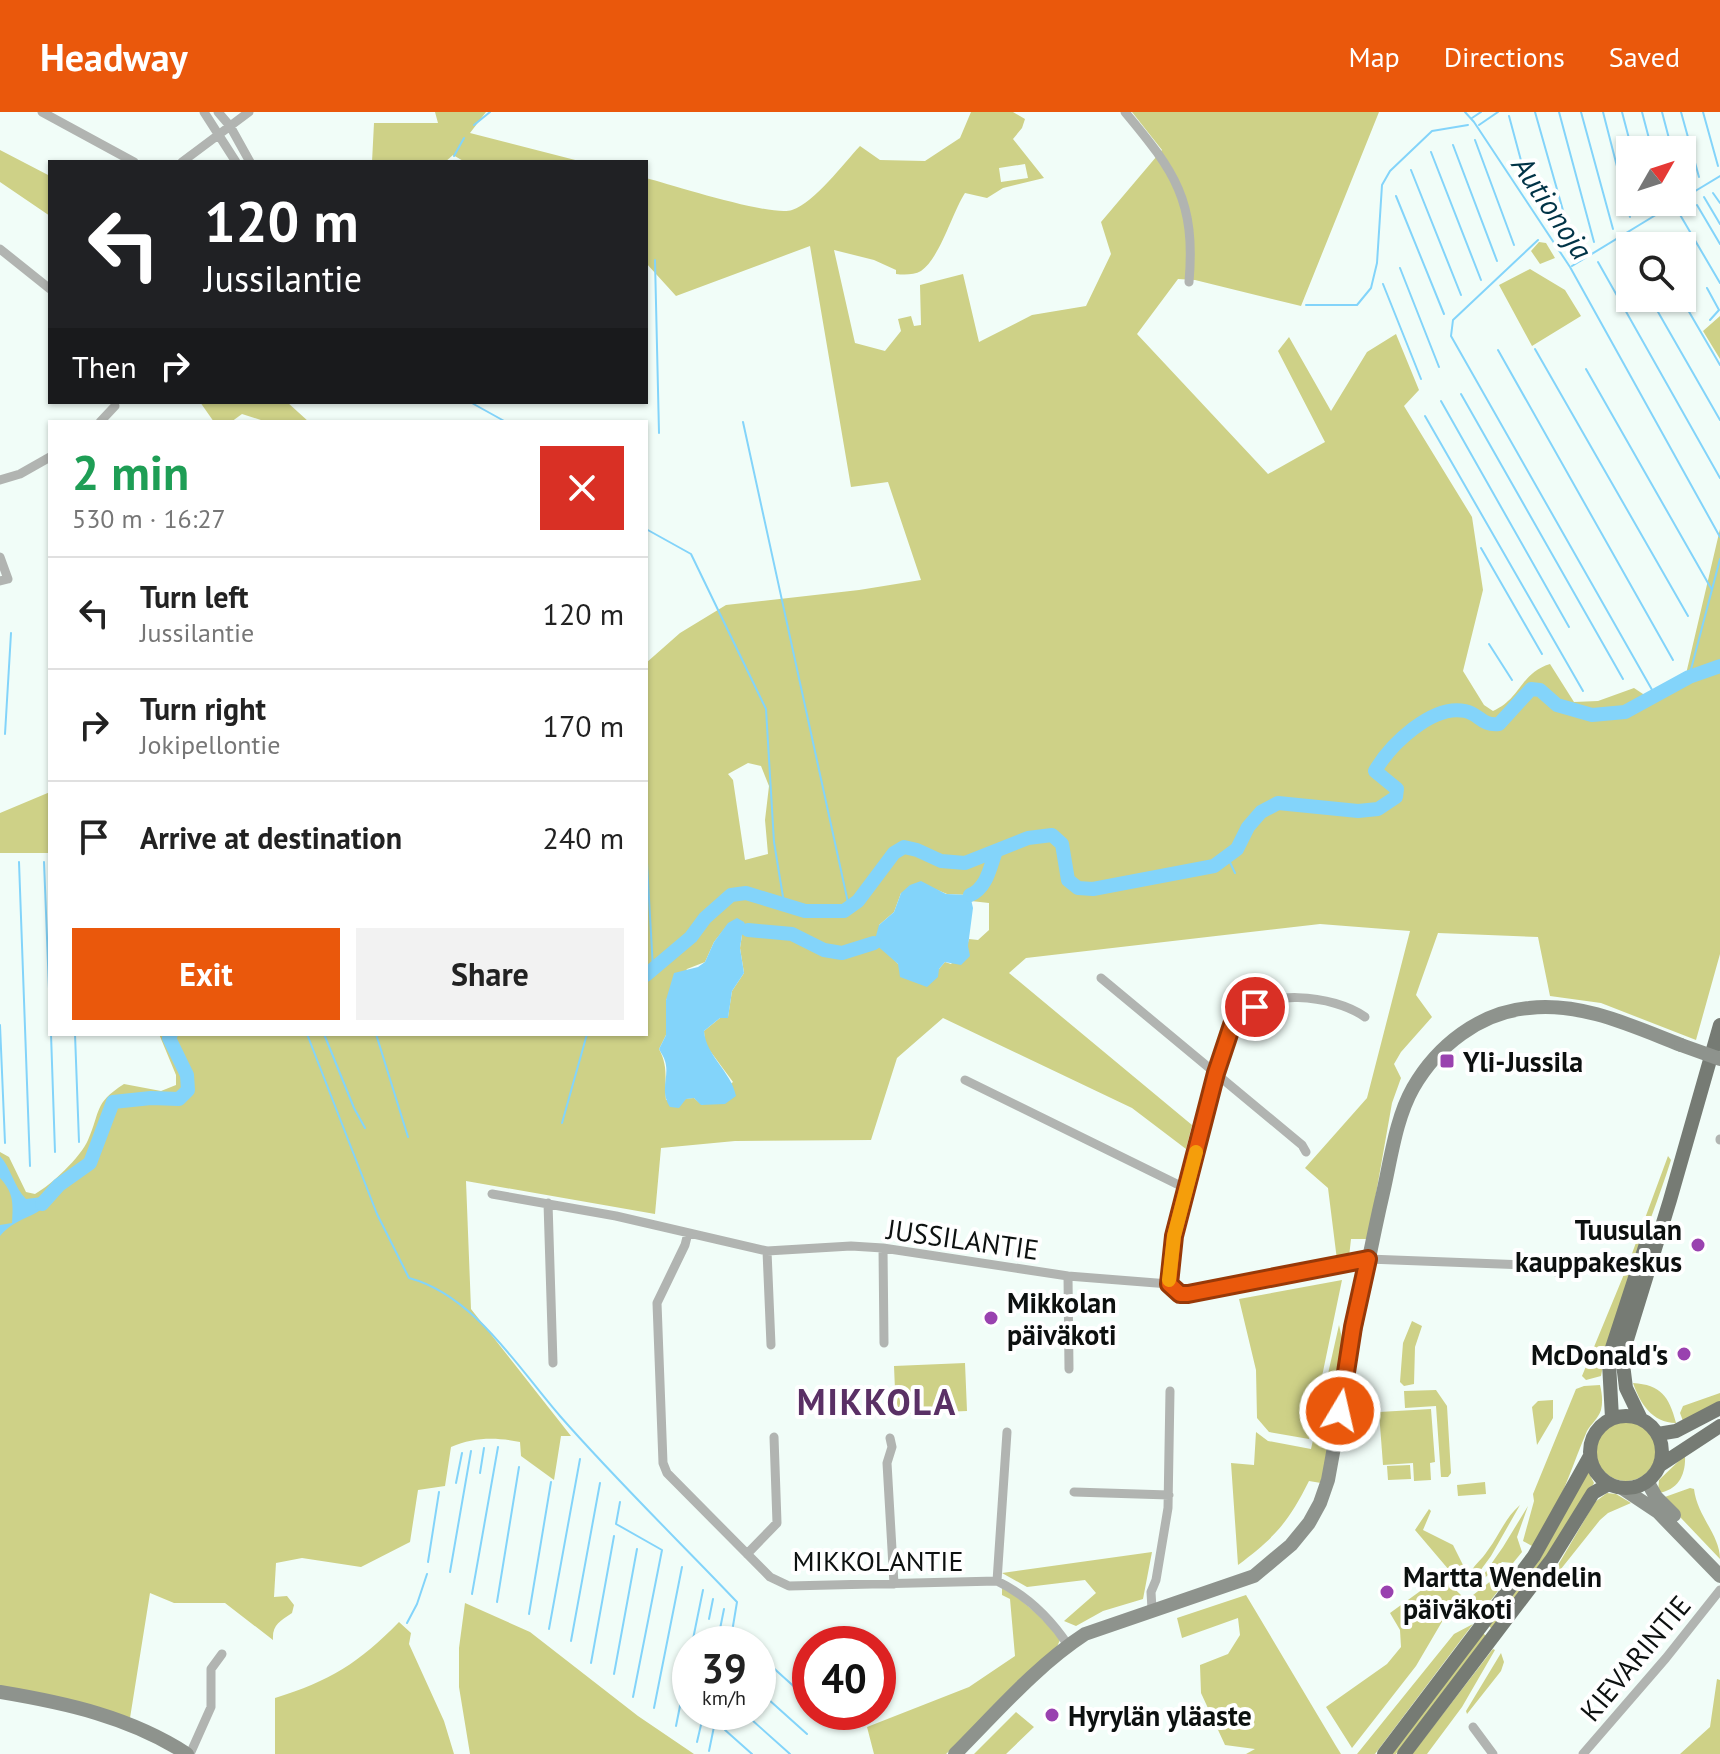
<!DOCTYPE html>
<html lang="en">
<head>
<meta charset="utf-8">
<style>
	:root { --surface:#fff; --page:#f2f2f2; --text:#222; --muted:#767676; --line:#e0e0e0; --accent:#ea580c }
	body { margin:0; font-family:"PT Sans",sans-serif; background:var(--page); color:var(--text); height:100vh; display:flex; flex-direction:column; font-size:30px; white-space:nowrap }
	* { box-sizing:border-box; margin:0 }
	p { font-size:26px; color:var(--muted) }
	.icon { flex:none; width:44px; height:44px; fill:none; stroke:currentColor; stroke-width:2; stroke-linecap:round; stroke-linejoin:round }
	.map { position:relative; flex:1; overflow:hidden }
	.details { position:absolute; left:48px; top:308px; width:600px; height:616px; display:flex; flex-direction:column; background:var(--surface); border-radius:0px; box-shadow:0 2px 6px #0004 }
	.details>* { flex:none }
	.guide { position:absolute; left:48px; top:48px; width:600px; height:244px; border-radius:0px; box-shadow:0 2px 6px #0004; background:#202124; color:#fff; overflow:hidden }
	.needle { width:52px; rotate:51deg }
	.buttons { position:absolute; left:1616px; top:24px; display:grid; gap:16px }
	.buttons a { display:grid; place-items:center; width:80px; height:80px; border-radius:0px; background:var(--surface); box-shadow:0 2px 6px #0004; font-size:40px }
	.speed { position:absolute; left:672px; top:1514px; display:flex; gap:16px; font-size:40px; font-weight:700; text-align:center }
	.speed>* { display:grid; place-content:center; width:104px; height:104px; border-radius:50%; background:var(--surface); box-shadow:0 2px 6px #0004; line-height:1 }
	.speed small { font-size:20px; font-weight:400 }
	.speed .limit { border:12px solid #d22; background:#fff; color:#111 }
	.pin { position:absolute; display:grid; place-items:center; width:68px; height:68px; color:#fff; margin:-34px; border:4px solid #fff; border-radius:50%; box-shadow:0 2px 8px #0007 }
	.me { position:absolute; width:88px; margin:-44px; rotate:9deg; stroke-linejoin:round; filter:drop-shadow(0 0 6px #0008) }
	.turn { display:flex; align-items:center; gap:28px; height:168px; padding:0 24px; font-size:36px }
	.turn .icon { width:104px; height:104px; stroke-width:2.5 }
	.turn b { display:block; font-size:56px; line-height:68px }
	.then { display:flex; align-items:center; height:76px; padding:0 24px; background:#0003; gap:16px; font-size:30px }
	.round { display:grid; place-items:center; flex:none; width:84px; height:84px; border-radius:0px; background:var(--page) }
	.headline { display:flex; align-items:center; justify-content:space-between; height:136px; padding:0 24px }
	h1 { font-size:48px; font-weight:700; line-height:60px; color:#1e9e55 }
	.primary-button { display:flex; gap:16px; margin-top:auto; padding:16px 24px }
	.primary-button a { flex:1; height:92px; border-radius:0px; background:var(--accent); color:#fff; font-size:32px; font-weight:700; line-height:92px; text-align:center }
	.primary-button a+a { background:var(--page); color:var(--text) }
	ul { padding:0; list-style:none }
	li { display:flex; align-items:center; gap:24px; height:112px; padding:0 24px; border-top:2px solid var(--line) }
	li div { flex:1 }
	li b { display:block; font-size:30px }
	li em { font-style:normal }
	header { display:flex; align-items:center; gap:48px; box-sizing:border-box; height:112px; padding:0 40px; background:var(--accent); color:#fff }
	header strong { font-size:38px }
	nav { display:flex; gap:44px; margin-inline-start:auto; font-size:28px }
	.map>svg:first-child { display:block }
	.green { fill:#ced187; fill-rule:evenodd }
	.water { fill:#83d4fa }
	.lines { fill:none; stroke-linecap:round; stroke-linejoin:round }
	.stream { stroke:#83d4fa; stroke-width:2 }
	.river { stroke:#83d4fa; stroke-width:14 }
	.street { stroke:#b1b4b1; stroke-width:9 }
	.secondary { stroke:#8e938d; stroke-width:14 }
	.primary { stroke:#767b74; stroke-width:14 }
	.secondary-bridge { stroke:#8e938d; stroke-width:14 }
	.route-casing { stroke:#983908; stroke-width:20 }
	.route { stroke:#ea580c; stroke-width:14 }
	.slow { stroke:#f59e0b; stroke-width:14 }
	.poi-dot { fill:#9942af; stroke:#fff; stroke-width:3 }
	.labels { text-anchor:middle; dominant-baseline:central; stroke-width:8; stroke-linejoin:round; paint-order:stroke }
	.poi-label { font-size:28px; font-weight:bold; fill:#0d1110; stroke:#fff; text-anchor:start }
	.street-label { font-size:28px; fill:#0d1110; stroke:#fff }
	.water-label { font-size:30px; font-style:italic; fill:#003346; stroke:#fff }
	.district-label { font-size:36px; font-weight:bold; letter-spacing:2px; fill:#5a3065; stroke:#fff }
</style>
</head>
<body>
<header>
<strong>Headway</strong>
<nav><a>Map</a><a>Directions</a><a>Saved</a></nav>
</header>
<div class="map">
<svg width="1720" height="1642" viewBox="0 0 1720 1642">
	<rect width="100%" height="100%" fill="#f1fdf8"/>
	<path class="green" d="M435,0H486L470,21L583,50H465L453,43L445,50H372L374,11H438Z
		M971,0H1013L1025,7L1022,16L1013,27L1044,66L1003,76L987,86L965,81C952,101 940,146 921,159C914,163 904,163 896,162V158L874,148L834,138L855,231L885,239L901,219L898,207L911,204L914,214L921,213L920,173L963,162L979,230L1032,203L1086,194L1111,142L1101,110L1162,38L1132,0H1379L1301,194L1195,168L1178,167L1137,222L1268,362L1325,330L1278,239L1289,225L1331,299L1367,240L1396,222L1419,278L1404,294L1472,405L1483,478L1463,559L1484,593L1493,599C1521,587 1520,561 1550,552L1574,590L1598,589L1634,576L1646,584L1686,562L1720,417V842L1696,928L1601,891L1550,884L1538,825L1438,821L1416,883L1432,905L1401,940L1394,952L1401,966L1392,991L1368,1127H1351L1349,1145L1337,1148L1328,1076L1305,1056L1367,986L1410,819L1320,812L1026,846L1009,861L1192,1013L1186,1037L1132,996L943,906L897,946L871,1028L735,1029L661,1036L655,1102L466,1069L471,1197L571,1324H561L554,1368L521,1344L520,1330C496,1325 474,1325 451,1335L445,1374L418,1378L410,1430L361,1455L302,1446L276,1451L274,1485L287,1484L294,1493L292,1501C280,1509 272,1513 273,1528L225,1491H174L150,1481L130,1606L0,1575V1040L9,1045L26,1080L35,1082C51,1073 81,1045 88,1028C101,999 93,992 124,972L161,979L176,973V963L159,922H646V551L680,521L726,493L859,478L921,468L888,370L851,375L810,134L676,184L646,151V66C673,73 771,105 792,98C815,90 843,52 860,34L880,48L925,49L960,26ZM1025,52L1028,66L1001,70L999,56ZM748,651L761,654L769,674L765,708L768,742L745,748L733,668L728,662ZM935,777L947,782L969,783L971,789L989,791V818L978,828L969,827L967,834L951,852L945,850L939,857L898,852L881,834L879,813L894,800L901,781ZM729,811L742,823L740,836L744,861L732,879L728,905L720,906L704,919L705,932L733,970L702,993L694,986L666,988C664,967 669,956 659,937L666,923V888L687,857L705,850L714,830Z
		M0,38L50,64V104L0,70Z
		M1539,130L1546,131L1555,146L1540,152L1531,139Z
		M1530,157L1565,178L1581,204L1532,234L1499,173Z
		M1720,204V247L1703,219Z
		M200,290H287L309,310H267L242,302L231,310H214Z
		M50,680V741H0V701Z
		M1668,1044L1671,1048C1648,1121 1615,1189 1601,1264L1586,1268L1582,1264L1627,1155Z
		M1342,1168L1309,1327L1269,1320L1257,1306L1256,1258L1239,1187Z
		M1412,1209L1422,1214L1415,1235L1414,1272L1404,1274L1400,1270L1403,1231Z
		M1339,1213L1344,1235L1328,1316L1332,1318L1321,1371L1309,1369C1288,1411 1275,1425 1238,1453L1231,1351L1254,1353L1256,1320L1268,1329L1311,1337Z
		M965,1251L967,1299L896,1302L894,1254Z
		M1633,1271C1661,1273 1669,1284 1676,1311C1652,1311 1640,1291 1633,1271Z
		M1600,1273C1602,1281 1603,1290 1601,1298C1598,1307 1591,1312 1587,1319C1570,1358 1559,1400 1532,1434L1523,1429L1534,1389L1533,1382L1576,1277L1584,1274Z
		M1436,1278L1447,1294L1451,1361L1448,1365H1441L1436,1294L1405,1296L1404,1279Z
		M1720,1281V1290L1683,1309L1680,1301L1683,1294Z
		M1553,1288V1306L1537,1333L1532,1295L1538,1289Z
		M1431,1297L1435,1350L1430,1351L1431,1368L1414,1369L1413,1351L1383,1353L1379,1300Z
		M1596 1339a30 30 0 1 1 60 0a30 30 0 1 1-60 0Z
		M1685,1343C1686,1362 1679,1378 1658,1381L1659,1368Z
		M1410,1353L1411,1367L1388,1368L1387,1354Z
		M1588,1359L1594,1371L1561,1425L1492,1517L1489,1514L1540,1447Z
		M1485,1370L1486,1382L1458,1384L1457,1373Z
		M1690,1376L1694,1377C1697,1404 1720,1423 1720,1447L1662,1386Z
		M1607,1381L1616,1382L1631,1391L1608,1401L1600,1408L1553,1467L1551,1465L1595,1390Z
		M1520,1393L1491,1444L1466,1478L1415,1418L1429,1397L1431,1399L1423,1418L1453,1433L1464,1455L1459,1460L1469,1464C1472,1454 1482,1448 1488,1438C1500,1422 1505,1406 1520,1393Z
		M1528,1394L1517,1425L1522,1440L1513,1451L1502,1450L1475,1475L1503,1435Z
		M1152,1440L1143,1487L1103,1499L1076,1514L1064,1509L1096,1481L1085,1468L1027,1475L1002,1461Z
		M1506,1457L1512,1461L1480,1502L1469,1491L1468,1487Z
		M1441,1464L1461,1483L1443,1508L1416,1554L1352,1636L1326,1595L1387,1552L1401,1535L1400,1518L1390,1501Z
		M1002,1474C1024,1490 1044,1506 1060,1528L1056,1537L946,1642H874L867,1615L969,1575L1015,1544L1010,1487L1002,1483Z
		M1246,1483L1336,1634L1341,1642H1246L1255,1637L1225,1633L1201,1581L1200,1553L1228,1542L1240,1523L1238,1506L1182,1526L1177,1506Z
		M465,1491L530,1520L638,1604L694,1642H470L459,1575V1536Z
		M399,1510L411,1521L409,1532L444,1609L454,1642H275V1586C330,1569 359,1551 399,1510Z
		M1473,1512L1375,1642H1357L1454,1522Z
		M1483,1521L1486,1524L1396,1642H1390Z
		M1493,1537L1495,1538L1462,1595L1427,1642H1412Z
		M1501,1541L1504,1550L1501,1559L1467,1602L1466,1599Z
		M1717,1567L1720,1568V1642H1680L1710,1615Z
		M1016,1600L1034,1615L1006,1642H974Z"/>
	<path class="water" d="M921,769L946,782L970,783L973,796L968,834L970,844L961,853L945,850L939,857L938,865L927,875L900,865L898,852L874,831L879,813L894,800L901,781L910,773Z
		M737,806L744,810L748,818L742,823L740,836L744,861L732,879L728,906H720L704,919C706,944 731,959 736,984L725,992L701,993L694,986L686,987L679,996L670,995C659,978 670,964 665,949C664,945 661,941 659,937L666,923V888L674,861L698,855L705,850L714,830L728,811Z
		M0,1044C11,1056 14,1075 26,1087L42,1085L53,1076L55,1081C43,1107 18,1102 0,1124V1113L12,1111C13,1091 14,1081 0,1066Z"/>
	<g class="lines">
		<path class="stream" d="M1465,0L1474,10L1570,155L1720,425
			M1535,0L1574,137
			M1559,0L1594,130
			M1581,0L1613,117
			M1603,0L1630,105
			M1622,0L1632,38
			M1642,0L1652,38
			M1662,0L1672,38
			M1681,0L1699,65
			M1703,0L1718,54
			M1509,4L1526,67
			M1472,6L1481,0
			M474,13L490,0
			M1479,13L1498,0
			M1475,28L1514,133
			M1453,33L1497,149
			M1431,40L1481,168
			M454,44L464,26
			M1411,58L1461,183
			M1713,81L1720,91
			M1396,84L1444,202
			M1704,85L1720,112
			M1682,87L1720,64
			M1645,90L1647,98
			M1697,93L1720,132
			M1679,101L1720,171
			M1643,121L1650,134
			M1538,128L1453,208L1451,224L1655,583
			M1621,136L1630,152
			M655,148L659,321
			M1598,150L1720,366
			M1572,154L1677,90
			M1400,156L1439,255
			M1383,172L1421,267
			M1707,176L1719,198L1710,208
			M1650,186L1720,308
			M1681,186L1720,253
			M1306,193H1357L1371,176L1377,151L1382,73L1390,59L1432,19L1468,13
			M1535,237L1688,504
			M1498,238L1673,548
			M1586,257L1712,478
			M1461,282L1623,567
			M1441,289L1569,515
			M470,290L506,310
			M1425,304L1583,579
			M743,310L849,795
			M646,417L691,442L766,597L774,730L784,791
			M1481,436L1542,542
			M1489,532L1512,568
			M1689,565L1720,447
			M5,622L11,521
			M646,733L653,857
			M1227,744L1235,761
			M19,750L30,1054
			M44,750L50,902
			M0,913L5,1031
			M51,922L55,1040
			M75,922L79,1030
			M307,922L377,1102L409,1166C474,1183 518,1256 560,1304C616,1368 678,1428 737,1490L730,1532
			M324,922L354,996L365,1016
			M376,922L408,1025
			M562,1011L587,922
			M480,1361L484,1336
			M456,1371L462,1341
			M620,1390L616,1412L662,1438L633,1585
			M428,1450L439,1380
			M450,1460L471,1339
			M472,1482L498,1335
			M497,1490L519,1355
			M529,1502L551,1370
			M709,1507L713,1487
			M407,1511L417,1492L427,1462
			M549,1517L580,1347
			M742,1528L746,1532
			M571,1529L600,1371
			M692,1532L703,1478
			M717,1532L724,1497
			M758,1542L810,1589
			M591,1551L614,1424
			M614,1562L637,1437
			M758,1578L807,1622
			M654,1596L682,1455
			M743,1600L790,1642
			M676,1614L690,1544
			M725,1618L752,1642
			M697,1630L704,1600
			M709,1639L717,1600"/>
		<path class="river" d="M970,783C987,776 990,755 996,739
			M748,818L792,822L824,838L842,841L874,831
			M646,863L691,825L705,806L731,783L746,781L805,799H844L858,789L894,741L904,735L917,738L941,749L965,751L1028,726L1052,723L1062,732L1068,768L1078,776L1093,777L1214,754L1237,737L1248,715L1261,700L1278,691L1358,699L1378,697L1396,685L1397,677L1375,659C1390,633 1432,592 1465,599C1480,602 1481,614 1499,612L1531,577L1540,578L1557,593L1592,603L1625,600L1689,565L1720,554
			M42,1092L59,1073L90,1051L113,990L151,986L179,987L188,978L187,963L169,926L171,922"/>
		<path class="street" d="M42,0L134,50
			M204,0L236,50
			M218,0L230,14L250,50
			M1125,0C1175,60 1196,89 1189,170
			M182,50L249,0
			M0,137L50,177
			M100,310L115,294
			M0,368L20,362L50,345
			M0,445L8,467L0,469
			M1101,866L1302,1033L1306,1040
			M965,968L1187,1077
			M1720,1028V1027
			M492,1082L616,1104L767,1139L851,1134L883,1136L1068,1164L1169,1172L1180,1182L1368,1147L1550,1154L1558,1161
			M548,1091L553,1251
			M688,1121L685,1133L657,1191L663,1351L667,1361L770,1465L789,1474L997,1469C1026,1483 1050,1506 1068,1533
			M883,1136L884,1231
			M767,1139L771,1233
			M1068,1164L1069,1257
			M1169,1172C1171,1111 1195,1045 1210,986C1214,968 1223,922 1234,909C1261,874 1334,883 1365,905
			M890,1326L892,1335L887,1351L894,1472
			M1074,1380L1169,1383
			M747,1442L777,1411L774,1325
			M997,1469L1007,1320
			M1152,1497L1151,1480L1156,1468L1168,1396L1170,1279
			M1473,1615L1493,1642
			M190,1642L211,1595V1557L222,1542
			M1583,1642L1666,1546L1720,1478"/>
		<path class="secondary" d="M1647,1369L1656,1385L1674,1403
			M1622,1376L1658,1400L1720,1464
			M0,1580C66,1591 130,1605 187,1642
			M955,1642C996,1601 1036,1554 1085,1522L1254,1464L1291,1433L1309,1411L1320,1391L1328,1368C1346,1271 1361,1176 1383,1081C1391,1046 1396,1006 1413,976C1437,934 1480,900 1529,896C1582,890 1632,914 1681,933"/>
		<path class="primary" d="M1590 1340a36 36 0 1 1 72 0a36 36 0 1 1-72 0Z
			M1612,1306L1609,1251L1612,1236L1648,1126
			M1641,1307L1626,1276L1622,1244L1670,1088L1720,913
			M1658,1322L1676,1319L1720,1296
			M1659,1354L1720,1314
			M1384,1642L1534,1444L1590,1344
			M1404,1642L1552,1447L1593,1381L1609,1372"/>
		<path class="secondary-bridge" d="M1681,933L1720,947"/>
	</g>
	<g class="lines">
		<g class="route-casing">
			<path id="route" d="M1255,895L1233,910L1216,961L1174,1124L1169,1172L1180,1182H1188L1368,1147L1353,1215L1340,1299"/>
		</g>
		<use href="#route" class="route"/>
		<path class="slow" d="M1169,1168L1174,1124L1196,1040"/>
	</g>
	<g class="poi-dot">
		<rect x="1439" y="941" width="16" height="16" rx="4"/>
		<circle cx="1698" cy="1133" r="8"/>
		<circle cx="991" cy="1206" r="8"/>
		<circle cx="1684" cy="1242" r="8"/>
		<circle cx="1387" cy="1480" r="8"/>
		<circle cx="1052" cy="1603" r="8"/>
	</g>
	<g class="labels">
		<g class="poi-label">
			<text x="1463" y="949">Yli-Jussila</text>
			<text x="1682" y="1117" text-anchor="end">Tuusulan<tspan x="1682" dy="32">kauppakeskus</tspan></text>
			<text x="1007" y="1190">Mikkolan<tspan x="1007" dy="32">päiväkoti</tspan></text>
			<text x="1668" y="1242" text-anchor="end">McDonald's</text>
			<text x="1403" y="1464">Martta Wendelin<tspan x="1403" dy="32">päiväkoti</tspan></text>
			<text x="1068" y="1603">Hyrylän yläaste</text>
		</g>
		<g class="street-label">
			<text transform="translate(963 1127) rotate(8)">JUSSILANTIE</text>
			<text x="878" y="1448">MIKKOLANTIE</text>
			<text transform="translate(1635 1546) rotate(-50)">KIEVARINTIE</text>
		</g>
		<g class="water-label">
			<text transform="translate(1553 95) rotate(56)">Autionoja</text>
		</g>
		<g class="district-label">
			<text x="877" y="1289">MIKKOLA</text>
		</g>
	</g>
</svg>
<div class="buttons">
<a><svg class="needle" viewBox="-14 -14 28 28"><path d="M0-13l5 13h-10z" fill="#e53935"/><path d="M0 13l5-13h-10z" fill="#767676"/></svg></a>
<a><svg class="icon" aria-label="search" viewBox="0 0 24 24"><circle cx="10" cy="10" r="6"/><path d="M15 15l6 6"/></svg></a>
</div>
<div class="speed"><div>39<small>km/h</small></div><div class="limit">40</div></div>
<div class="pin" style="left:1255px;top:895px;background:#d93025"><svg class="icon" aria-label="arrive" viewBox="0 0 24 24"><path d="M6 21V4h12l-3 4 3 4H6"/></svg></div>
<svg class="me" style="left:1340px;top:1299px" viewBox="-20 -20 40 40"><circle r="17" fill="#ea580c" stroke="#fff" stroke-width="3"/><path d="M0-11L8 9 0 5-8 9z" fill="#fff"/></svg>
<div class="guide">
<div class="turn"><svg class="icon" aria-label="left" viewBox="0 0 24 24"><path d="M17 20v-9H6M10 6l-5 5 5 5"/></svg><div><b>120 m</b>Jussilantie</div></div>
<div class="then">Then<svg class="icon" aria-label="right" viewBox="0 0 24 24"><path d="M7 20v-9h11M14 6l5 5-5 5"/></svg></div>
</div>
<section class="details">
<div class="headline"><div><h1>2 min</h1><p>530 m · 16:27</p></div><a class="round" style="background:#d93025;color:#fff"><svg class="icon" aria-label="close" viewBox="0 0 24 24"><path d="M6 6l12 12M18 6L6 18"/></svg></a></div>
<ul>
<li><svg class="icon" aria-label="left" viewBox="0 0 24 24"><path d="M17 20v-9H6M10 6l-5 5 5 5"/></svg><div><b>Turn left</b><p>Jussilantie</p></div><em>120 m</em></li>
<li><svg class="icon" aria-label="right" viewBox="0 0 24 24"><path d="M7 20v-9h11M14 6l5 5-5 5"/></svg><div><b>Turn right</b><p>Jokipellontie</p></div><em>170 m</em></li>
<li><svg class="icon" aria-label="arrive" viewBox="0 0 24 24"><path d="M6 21V4h12l-3 4 3 4H6"/></svg><div><b>Arrive at destination</b></div><em>240 m</em></li>
</ul>
<div class="primary-button"><a>Exit</a><a>Share</a></div>
</section>
</div>
</body>
</html>
